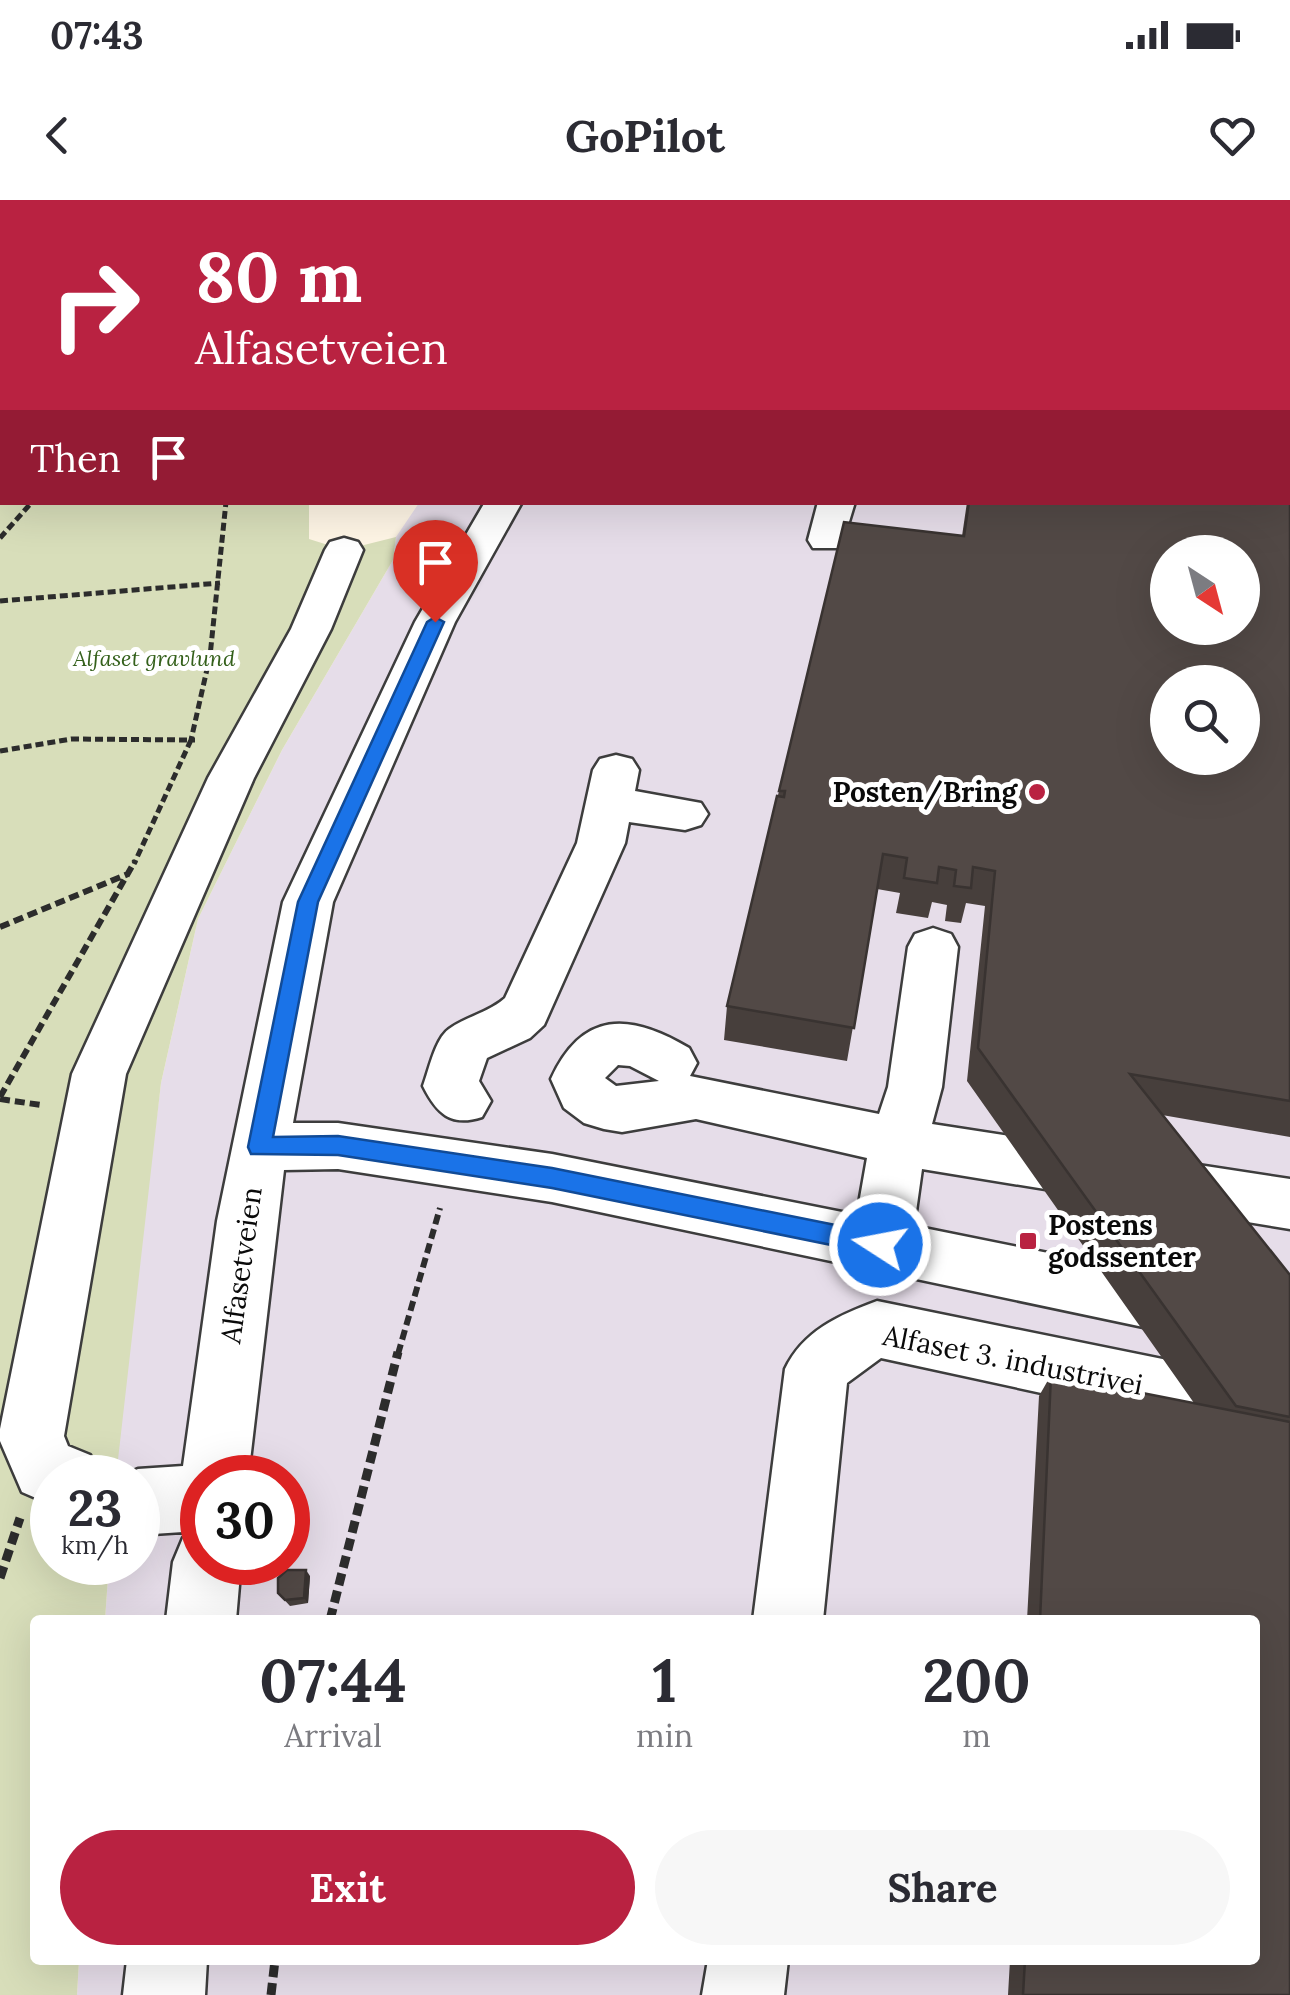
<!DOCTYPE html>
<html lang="en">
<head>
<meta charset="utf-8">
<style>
	:root { --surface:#fff; --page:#f7f7f7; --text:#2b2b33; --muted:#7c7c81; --accent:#b92241 }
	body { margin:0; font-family:Lora,serif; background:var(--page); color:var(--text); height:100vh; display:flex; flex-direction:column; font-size:38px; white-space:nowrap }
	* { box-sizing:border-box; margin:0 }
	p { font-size:32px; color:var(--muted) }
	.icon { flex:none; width:55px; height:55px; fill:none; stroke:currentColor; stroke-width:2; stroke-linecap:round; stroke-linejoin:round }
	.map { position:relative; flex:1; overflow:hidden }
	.side { position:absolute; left:30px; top:1415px; width:1230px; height:350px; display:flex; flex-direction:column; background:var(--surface); border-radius:10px; box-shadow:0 10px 40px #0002 }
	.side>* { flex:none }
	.top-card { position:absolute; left:0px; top:0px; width:1290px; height:305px; box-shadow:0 10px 40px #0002; background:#b92241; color:#fff; overflow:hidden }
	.needle { width:65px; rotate:144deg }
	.tools { position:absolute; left:1150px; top:335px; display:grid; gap:20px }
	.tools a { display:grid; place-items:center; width:110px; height:110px; border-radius:50%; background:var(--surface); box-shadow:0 10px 40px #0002; font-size:50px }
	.speed { position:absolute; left:30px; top:1255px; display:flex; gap:20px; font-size:50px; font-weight:700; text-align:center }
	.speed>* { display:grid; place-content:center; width:130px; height:130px; border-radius:50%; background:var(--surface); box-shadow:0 10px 40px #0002; line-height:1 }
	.speed small { font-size:25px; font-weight:400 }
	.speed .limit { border:15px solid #d22; background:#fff; color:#111 }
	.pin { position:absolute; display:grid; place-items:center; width:85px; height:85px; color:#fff; margin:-102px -42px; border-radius:50% 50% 50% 0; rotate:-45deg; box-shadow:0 0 10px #0007 }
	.pin .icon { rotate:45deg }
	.me { position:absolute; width:110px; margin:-55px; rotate:281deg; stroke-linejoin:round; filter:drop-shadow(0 0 8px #0008) }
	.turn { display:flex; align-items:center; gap:35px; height:210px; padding:0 30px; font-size:45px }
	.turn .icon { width:130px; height:130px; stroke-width:2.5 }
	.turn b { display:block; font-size:70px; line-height:85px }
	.then { display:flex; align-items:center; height:95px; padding:0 30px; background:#0003; gap:20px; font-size:38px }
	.eta { display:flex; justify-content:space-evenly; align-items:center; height:170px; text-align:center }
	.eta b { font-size:60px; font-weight:700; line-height:70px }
	.primary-button { display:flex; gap:20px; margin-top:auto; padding:20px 30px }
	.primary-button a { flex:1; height:115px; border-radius:60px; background:var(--accent); color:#fff; font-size:40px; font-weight:700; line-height:115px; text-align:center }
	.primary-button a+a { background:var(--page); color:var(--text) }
	.status { display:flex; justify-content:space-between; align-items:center; height:70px; padding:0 50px; background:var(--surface); direction:ltr }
	.status svg { height:28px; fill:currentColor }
	header { display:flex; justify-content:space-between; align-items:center; height:130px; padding:0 30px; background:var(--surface); font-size:45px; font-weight:700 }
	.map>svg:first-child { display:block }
	.industrial { fill:#e6dde9; fill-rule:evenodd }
	.cemetery { fill:#d8deba }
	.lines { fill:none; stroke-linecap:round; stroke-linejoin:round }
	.minor-casing { stroke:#3d3d3d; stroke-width:5 }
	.path-far2 { stroke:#2c2c2c; stroke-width:5; stroke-dasharray:8 4; stroke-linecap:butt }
	.path-far1 { stroke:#2c2c2c; stroke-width:6; stroke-dasharray:10 5; stroke-linecap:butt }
	.path { stroke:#2c2c2c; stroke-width:9; stroke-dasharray:12 6; stroke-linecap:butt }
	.minor { fill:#fff; fill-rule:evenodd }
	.wall { fill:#473f3c }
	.shaded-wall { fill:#393331 }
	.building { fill:#524946; stroke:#393331; stroke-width:2.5; fill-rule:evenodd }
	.route { fill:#1a73e8; stroke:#114b97; stroke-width:2.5 }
	.poi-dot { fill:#b92241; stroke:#fff; stroke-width:4 }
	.labels { text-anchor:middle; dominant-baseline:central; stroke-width:10; stroke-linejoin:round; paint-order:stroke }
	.far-park-label { font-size:22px; font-style:italic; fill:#34601b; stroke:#fff }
	.poi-label { font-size:28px; font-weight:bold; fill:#0a0a0a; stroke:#fff; text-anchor:end }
	.street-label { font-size:28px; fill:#0a0a0a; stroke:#fff }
</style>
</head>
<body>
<div class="status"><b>07:43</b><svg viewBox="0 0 49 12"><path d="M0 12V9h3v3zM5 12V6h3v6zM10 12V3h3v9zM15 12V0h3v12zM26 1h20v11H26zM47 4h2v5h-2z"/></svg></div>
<header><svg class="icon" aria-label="back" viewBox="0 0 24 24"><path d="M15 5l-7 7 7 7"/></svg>GoPilot<svg class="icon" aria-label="heart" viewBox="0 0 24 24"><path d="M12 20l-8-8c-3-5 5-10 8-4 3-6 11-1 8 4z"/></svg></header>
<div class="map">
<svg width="1290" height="1795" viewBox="0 0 1290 1795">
	<rect width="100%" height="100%" fill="#fff6e6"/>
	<path class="industrial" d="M276,0H1290V1795H77L79,1760H1255V1420H105L109,1363L138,1362V1278L116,1277L123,1187L161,883L198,719L282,550L393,360L396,337L419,303L1288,302V2ZM1168,352H1242V428H1168ZM1168,482H1242V558H1168ZM202,1278H288V1362H202Z"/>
	<path class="cemetery" d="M0,0L28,2H2V302L309,303V339L344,350L396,337L393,360L282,550L198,719L161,883L116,1277L52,1278V1362L109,1363L105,1420H35V1760H79L77,1795H0Z"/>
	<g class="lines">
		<g class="minor-casing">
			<path id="minor" d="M1288,52L1290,53V71L1288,70Z
				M485,302H522L455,422L333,702L293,923H338L552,954L857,1015L867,958L696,919L622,932L604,929L584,923L564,908L551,879C582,811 629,812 689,848L697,863L690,876L879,914L888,887L908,747L915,734L933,728L951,734L958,747L942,887L932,924L1290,979V1029L922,969L914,1026L1290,1102V1158L552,1002L338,969L284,970L248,1278H202V1362H241L236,1420H166L173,1362L183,1338L198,1331L138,1335V1278H117L138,1269L183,1266L217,1021L283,702L415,422ZM618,865L630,866L659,881L616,886L605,878Z
				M818,302H855L841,348H813L808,340Z
				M344,338L358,342L363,350L331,429L254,578L126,874L64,1236L68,1246L90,1255L100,1278H52V1305L22,1292L0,1241V1229L72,874L208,578L291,429L325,350L330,342Z
				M616,555L632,559L639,570L635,591L701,603L708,614L701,625L685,630L629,622L625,643L544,825L530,838L487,858L479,881L491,901L482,917C451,927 437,914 423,886C429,870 435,839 449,829C467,816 488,813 505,798L577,643L593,570L600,559Z
				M877,1101L1290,1185V1247L881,1158L847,1183L823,1420H753L785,1169C803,1131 839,1115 877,1101Z
				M127,1760H207L205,1795H123Z
				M708,1760H788L784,1795H702Z"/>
		</g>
		<path class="path-far2" d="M0,338L32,302
			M0,401L220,383
			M195,540H191L210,456L226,302
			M0,551L71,539L191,540L134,664"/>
		<path class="path-far1" d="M0,727L128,674
			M0,897L135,661
			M0,899L41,905
			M398,1154L440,1008"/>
		<path class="path" d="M0,1378L20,1318
			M330,1420L398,1152
			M271,1795L275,1760"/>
		<use href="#minor" class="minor"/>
	</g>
	<path class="wall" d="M459,0H543L541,2H478Z
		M1290,161V937L1162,915L1290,1075V1795H1008L1010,1760H1255V1420H1027L1039,1196L1051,1175L1194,1203L967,881L985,706L966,703L961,723L945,721L947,705L932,702L928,718L896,713L900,693L877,689L847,861L724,840L727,806L779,591L962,336L967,302H1288Z
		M310,1376L308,1403L290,1406L278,1393Z"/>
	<path class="shaded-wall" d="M306,1370L310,1376L308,1403L304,1398Z"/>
	<path class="building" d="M1288,142L1290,161V901L1130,874L1290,1075V1217L1236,1206L978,848L995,671L973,667L971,688L954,686L956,670L939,667L937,683L904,678L907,658L883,654L854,828L727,806L777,596L784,597L785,591H779L844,322L964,336L969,302H1288ZM1168,352H1242V428H1168ZM1168,482H1242V558H1168Z
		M1051,1175L1290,1222V1795H1023L1025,1760H1255V1420H1040Z
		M287,1370H306L304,1398L285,1400L278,1393V1378Z"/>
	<path class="route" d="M435,417L444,422L318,702L273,937L338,936L552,968L880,1034L893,1045L889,1052L880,1055L552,988L338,955L251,954L248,947L298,702L427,422Z"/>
	<g class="poi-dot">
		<circle cx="1037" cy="592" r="10"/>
		<rect x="1018" y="1031" width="20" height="20" rx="5"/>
	</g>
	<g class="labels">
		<g class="far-park-label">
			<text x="154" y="458">Alfaset gravlund</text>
		</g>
		<g class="poi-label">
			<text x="1017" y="592">Posten/Bring</text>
			<text x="1048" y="1025" text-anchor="start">Postens<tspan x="1048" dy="32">godssenter</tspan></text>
		</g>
		<g class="street-label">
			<text transform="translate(241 1065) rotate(-82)">Alfasetveien</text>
			<text transform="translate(1013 1160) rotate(11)">Alfaset 3. industrivei</text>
		</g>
	</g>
</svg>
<div class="tools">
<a><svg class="needle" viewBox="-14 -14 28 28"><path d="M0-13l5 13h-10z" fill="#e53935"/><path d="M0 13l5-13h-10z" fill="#7c7c81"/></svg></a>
<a><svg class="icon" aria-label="search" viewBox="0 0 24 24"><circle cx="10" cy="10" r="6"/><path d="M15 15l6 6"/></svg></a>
</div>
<div class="speed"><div>23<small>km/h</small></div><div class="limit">30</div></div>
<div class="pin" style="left:435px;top:422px;background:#d93025"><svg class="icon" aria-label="arrive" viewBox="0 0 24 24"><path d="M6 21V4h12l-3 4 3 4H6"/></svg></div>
<svg class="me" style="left:880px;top:1045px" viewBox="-20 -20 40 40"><circle r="17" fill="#1a73e8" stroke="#fff" stroke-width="3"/><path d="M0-11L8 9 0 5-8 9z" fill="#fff"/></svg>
<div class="top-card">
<div class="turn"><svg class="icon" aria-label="right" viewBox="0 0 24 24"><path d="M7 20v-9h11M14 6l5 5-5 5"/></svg><div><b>80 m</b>Alfasetveien</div></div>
<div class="then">Then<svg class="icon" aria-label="arrive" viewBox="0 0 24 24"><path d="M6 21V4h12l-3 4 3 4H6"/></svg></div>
</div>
<section class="side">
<div class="eta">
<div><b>07:44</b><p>Arrival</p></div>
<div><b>1</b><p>min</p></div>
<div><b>200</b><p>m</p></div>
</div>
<div class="primary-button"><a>Exit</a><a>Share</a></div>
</section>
</div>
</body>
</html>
